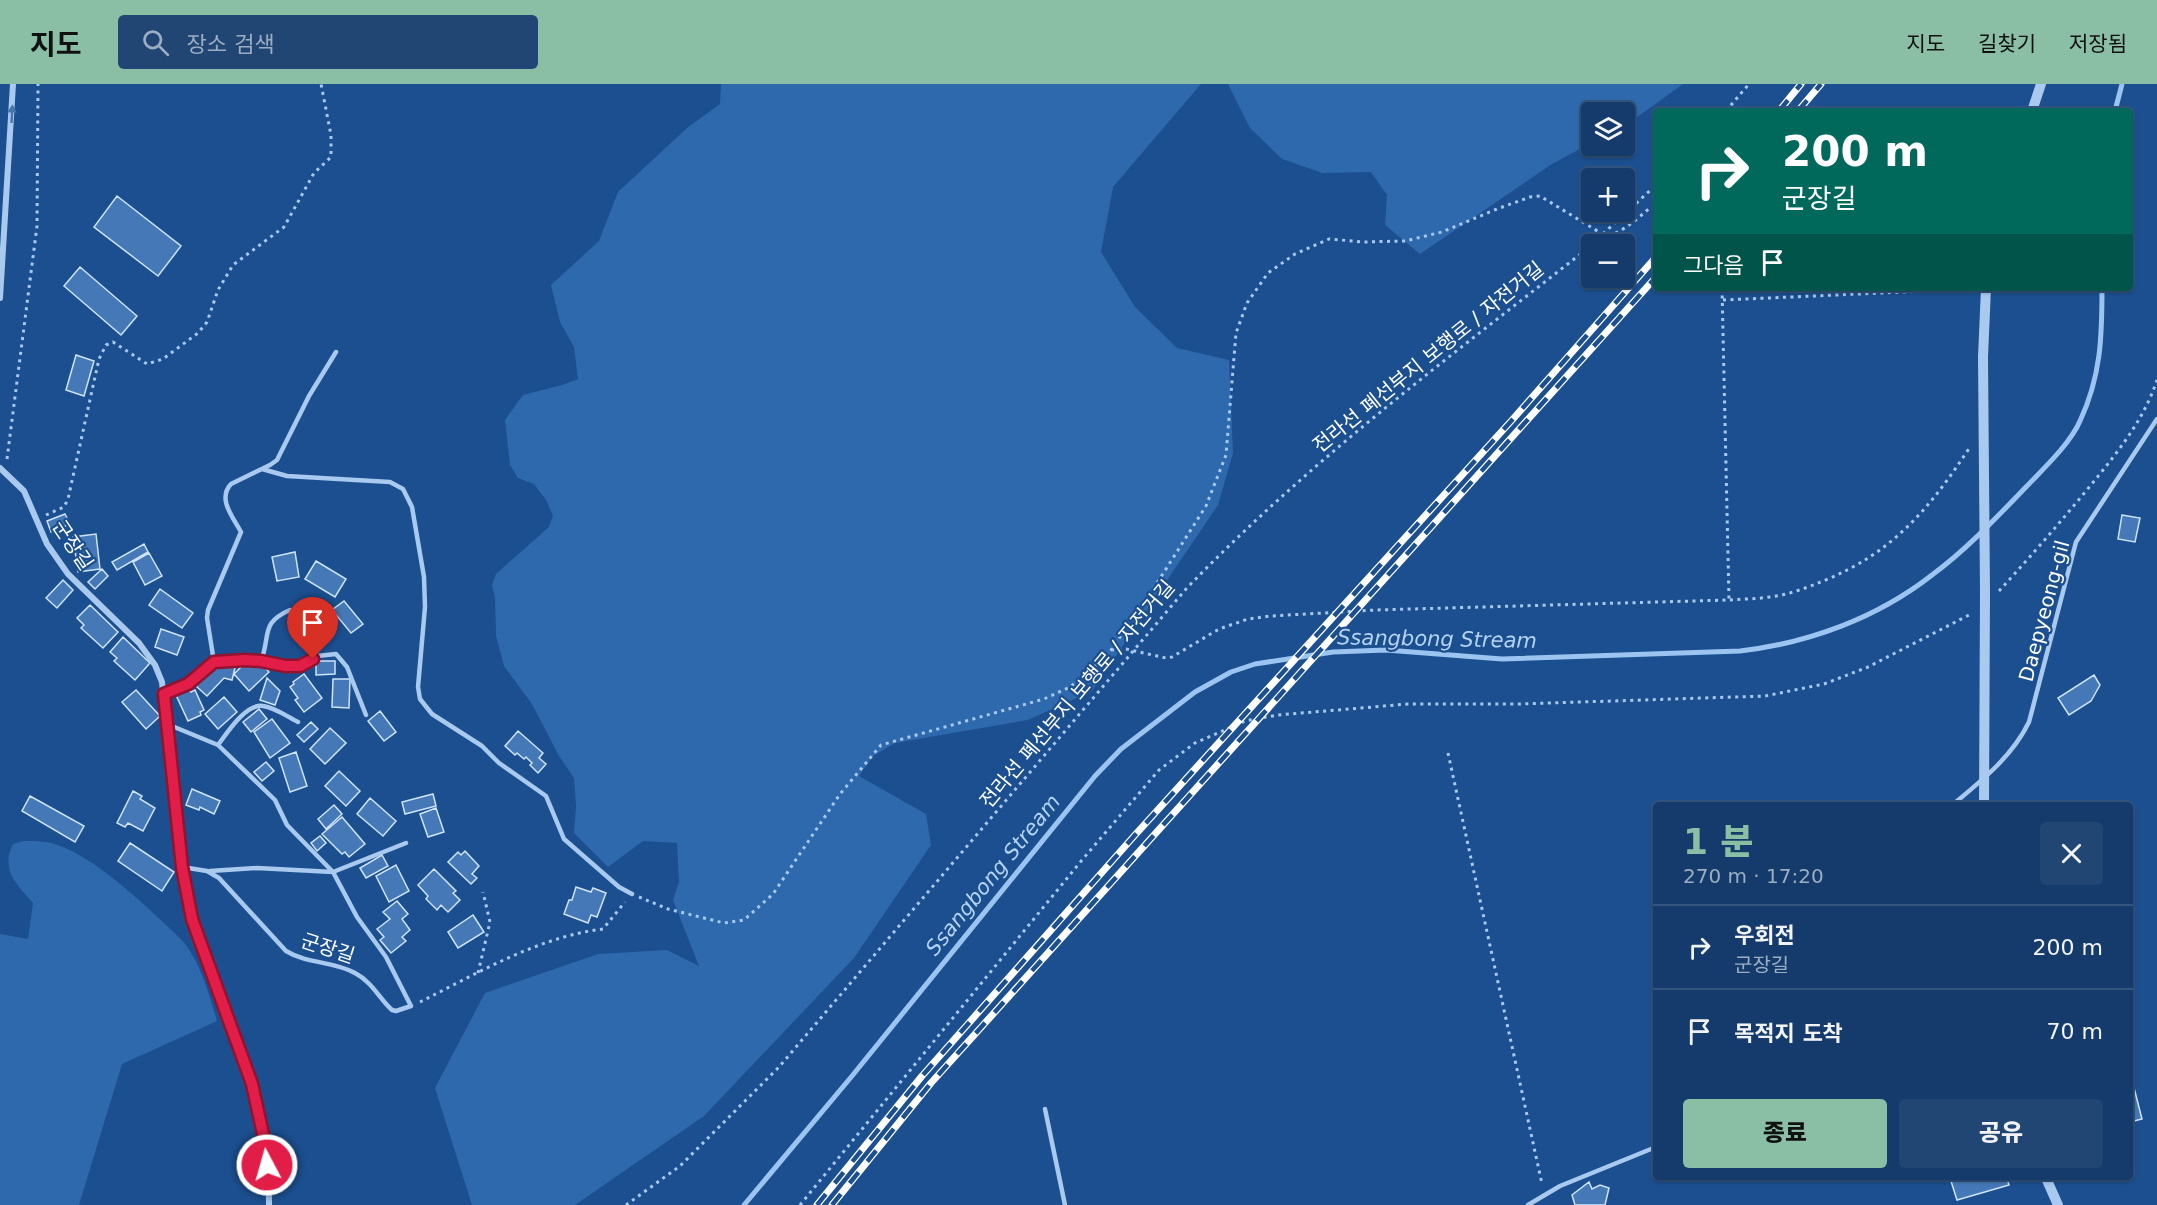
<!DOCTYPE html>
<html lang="ko">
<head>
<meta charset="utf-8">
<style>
	:root { --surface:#143b6b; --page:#214673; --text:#f1f3f6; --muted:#9dadc1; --line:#33557e; --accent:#8abfa5 }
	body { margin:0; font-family:"DejaVu Sans","Noto Sans KR",sans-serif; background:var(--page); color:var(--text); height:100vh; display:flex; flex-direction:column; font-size:22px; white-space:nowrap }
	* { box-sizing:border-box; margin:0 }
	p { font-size:20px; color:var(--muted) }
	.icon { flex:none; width:33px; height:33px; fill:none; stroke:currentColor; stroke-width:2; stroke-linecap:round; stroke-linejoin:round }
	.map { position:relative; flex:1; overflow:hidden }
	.panel { position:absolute; left:1653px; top:718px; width:480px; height:378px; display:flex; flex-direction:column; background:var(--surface); border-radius:6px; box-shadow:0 2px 4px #0004,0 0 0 2px var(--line) }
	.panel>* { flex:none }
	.top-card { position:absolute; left:1653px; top:24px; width:480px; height:183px; border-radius:6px; box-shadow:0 2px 4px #0004,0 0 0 2px var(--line); background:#00695c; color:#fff; overflow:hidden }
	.fabs { position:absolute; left:1581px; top:18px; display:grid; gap:12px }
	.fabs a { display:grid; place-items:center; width:54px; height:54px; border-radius:6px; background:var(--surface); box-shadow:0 2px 4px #0004,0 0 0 2px var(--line); font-size:30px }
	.pin { position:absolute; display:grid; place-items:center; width:51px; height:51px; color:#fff; margin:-62px -26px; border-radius:50% 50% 50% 0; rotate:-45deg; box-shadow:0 0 6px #0007 }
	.pin .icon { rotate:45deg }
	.me { position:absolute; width:66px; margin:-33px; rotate:354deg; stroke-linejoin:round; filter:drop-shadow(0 0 4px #0008) }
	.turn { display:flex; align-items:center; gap:21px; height:126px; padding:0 30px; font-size:27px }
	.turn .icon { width:78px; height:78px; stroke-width:2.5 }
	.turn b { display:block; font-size:42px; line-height:51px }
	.then { display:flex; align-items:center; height:57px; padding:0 30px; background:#0003; gap:12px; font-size:22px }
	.round { display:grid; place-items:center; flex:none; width:63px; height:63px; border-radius:6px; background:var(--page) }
	.head { display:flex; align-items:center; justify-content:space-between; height:102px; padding:0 30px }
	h1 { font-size:36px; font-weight:800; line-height:45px; color:var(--accent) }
	.primary-button { display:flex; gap:12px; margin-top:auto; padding:12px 30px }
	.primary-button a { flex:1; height:69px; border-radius:6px; background:var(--accent); color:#111; font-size:24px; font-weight:800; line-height:69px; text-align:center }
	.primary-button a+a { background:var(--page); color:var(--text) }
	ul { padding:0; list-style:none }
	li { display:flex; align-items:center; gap:18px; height:84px; padding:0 30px; border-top:2px solid var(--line) }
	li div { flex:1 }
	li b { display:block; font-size:22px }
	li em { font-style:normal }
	header { display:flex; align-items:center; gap:36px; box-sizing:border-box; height:84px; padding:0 30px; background:var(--accent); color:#111 }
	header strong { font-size:28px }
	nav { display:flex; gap:33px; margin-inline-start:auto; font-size:21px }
	.search { width:420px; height:54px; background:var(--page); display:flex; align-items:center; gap:15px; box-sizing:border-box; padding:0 21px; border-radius:6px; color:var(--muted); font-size:22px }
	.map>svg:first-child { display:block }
	.green { fill:#2e69ad }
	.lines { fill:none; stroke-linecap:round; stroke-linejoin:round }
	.stream { stroke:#9cc4f0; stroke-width:5 }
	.building { fill:#4478b7; stroke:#cfe3fa; stroke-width:1.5 }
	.path { stroke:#a9c9ee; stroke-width:3; stroke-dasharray:3 4.5; stroke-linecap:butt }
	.service { stroke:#a9c9ee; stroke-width:4.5 }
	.minor { stroke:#a9c9ee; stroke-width:6 }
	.tertiary { stroke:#a9c9ee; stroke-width:10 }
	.rail-casing { stroke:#fff; stroke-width:7 }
	.rail { stroke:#1b4f8f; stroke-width:4.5; stroke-dasharray:14; stroke-linecap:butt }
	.oneway { fill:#4674ac }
	.route-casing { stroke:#92132f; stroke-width:15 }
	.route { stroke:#e11d48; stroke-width:10 }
	.labels { text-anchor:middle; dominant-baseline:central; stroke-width:4.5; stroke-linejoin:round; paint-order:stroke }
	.street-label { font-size:20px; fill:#fff; stroke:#1b4f8f }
	.water-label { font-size:21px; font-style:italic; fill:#b5d3f5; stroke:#1b4f8f }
</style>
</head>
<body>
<header>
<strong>지도</strong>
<div class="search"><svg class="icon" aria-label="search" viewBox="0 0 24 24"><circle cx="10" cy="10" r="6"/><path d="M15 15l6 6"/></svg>장소 검색</div>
<nav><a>지도</a><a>길찾기</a><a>저장됨</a></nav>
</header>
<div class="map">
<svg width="2157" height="1121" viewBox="0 0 2157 1121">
	<rect width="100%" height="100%" fill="#1b4f8f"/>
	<path class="green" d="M721,0H1201L1113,103L1101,168L1135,223L1177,264L1229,276L1233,369L1218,421L1092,607L1028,636L895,659L873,672L859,692L926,730L931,761L854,874L704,1032L575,1121H472L435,1004L485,909L598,870L667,866L699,882L673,816L679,798L677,759L643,757L608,783L574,749L576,722L574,694L559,672L532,620L504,582L496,552L495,514L492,501L496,490L549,443L553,432L546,416L534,400L518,394L510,381L505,336L523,311L562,301L578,295L574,263L560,238L551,201L599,157L618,108L687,44L720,20Z
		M1228,0H1683L1625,42L1624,28H1592L1591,59L1552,80L1420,170L1385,141L1387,111L1371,88L1322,89L1282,75L1250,44Z
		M24,757C37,757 48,757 60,762C94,774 140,816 166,841C173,847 180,854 186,861C202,884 209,910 217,937L122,980L79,1121H0V850L28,855L33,819C17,801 0,785 13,760Z"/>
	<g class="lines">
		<path class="stream" d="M2115,27L2122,0
			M744,1121L852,992L1095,692L1121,665L1195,608L1231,588L1255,580L1333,568L1386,566L1502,575L1740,567C1809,559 1877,534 1932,491C1966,466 1996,434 2025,404C2043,385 2070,360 2080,337C2101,292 2102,253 2102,204"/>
	</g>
	<path class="building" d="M117,112L181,162L158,192L94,143Z
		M80,183L137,232L121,251L64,202Z
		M76,271L94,277L84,312L66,306Z
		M65,430L70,440L51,448L47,437Z
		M2122,431L2140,434L2135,458L2118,455Z
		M96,450L100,485L78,488L73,453Z
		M144,460L148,468L117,486L112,478Z
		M295,468L299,493L277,497L272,473Z
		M149,469L162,492L145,501L133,478Z
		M316,477L346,495L335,513L305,495Z
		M102,485L108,492L95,505L88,498Z
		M63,496L73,506L57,524L46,514Z
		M160,505L193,529L182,544L149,521Z
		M344,517L363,540L351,549L332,526Z
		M90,521L118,548L103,564L81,544L84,541L77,534Z
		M329,525L335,534L320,543L315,534Z
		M161,545L184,553L177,571L155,563Z
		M123,553L150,579L135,596L114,577L117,574L110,568Z
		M316,577H335V590L316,591Z
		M246,578L262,580L269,588L249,607L234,590Z
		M236,580L232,596L224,594L207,612L196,602L214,582Z
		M304,590L322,614L304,628L295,616L298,614L290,603L294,600L293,598Z
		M2094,591L2100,601L2091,617L2069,631L2058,614Z
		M267,594L280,607L275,621L260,616Z
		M333,595H350L349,624L332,623Z
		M189,605L191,608L195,606L204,626L200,628L201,631L188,637L176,611Z
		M136,606L160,632L146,645L122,618Z
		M224,613L237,628L218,645L205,630Z
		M259,625L267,635L251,648L243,638Z
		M380,627L396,648L384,657L368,637Z
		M272,635L290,659L270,674L254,648Z
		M311,638L318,645L304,658L297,651Z
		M330,644L346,659L325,680L310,665Z
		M518,647L543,669L539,674L546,680L538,689L530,681L532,679L526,673L524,675L517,669L515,671L505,662Z
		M296,668L307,702L290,708L279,674Z
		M266,678L274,687L262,697L254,688Z
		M339,687L360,707L346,722L325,702Z
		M192,705L220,717L214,730L200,723L199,726L186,721Z
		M133,707L142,712L140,715L155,724L143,747L128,739L125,743L117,739Z
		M433,710L436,722L405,730L402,718Z
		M30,712L84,742L75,758L22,727Z
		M370,714L396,737L383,752L357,730Z
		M334,721L342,730L326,745L318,735Z
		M436,724L444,748L428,753L420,730Z
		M342,733L365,760L349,773L345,768L342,770L322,750Z
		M320,752L326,759L317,767L311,759Z
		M130,759L174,788L162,807L118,777Z
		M465,767L479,782L472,790L477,794L471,800L448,778L458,768L461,771Z
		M382,771L388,782L366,794L360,784Z
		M396,781L409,807L389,818L376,792Z
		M434,785L456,807L453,809L460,816L448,828L441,821L437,826L426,815L428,812L418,801Z
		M576,803L591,808L593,804L606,809L597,833L591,831L588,839L564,830L569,816H572Z
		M397,817L408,830L402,835L410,846L402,853L406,857L391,869L380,856L384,853L377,845L390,835L383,828Z
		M473,831L484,848L458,864L448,848Z
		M2130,988L2142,1035L2130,1038Z
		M1950,1094H2007L2009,1101L1957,1116Z
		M1589,1098L1592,1105L1600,1101L1609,1104L1605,1121H1575L1572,1111Z"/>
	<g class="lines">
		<path class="path" d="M1726,27L1749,0
			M1592,160L1656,101
			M1722,204L1729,516
			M1723,216L1972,205
			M7,375L37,142L38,0
			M46,431L64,423L68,415L99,275L106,261L113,258L147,280L163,275L198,249L207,238L218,206L233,181L284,143L314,89L331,73V51L321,0
			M1999,507C2032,471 2064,434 2095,396C2120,365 2144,335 2157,296
			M1111,566L1126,565L1166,574L1172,573L1219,545L1248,535L1271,532L1376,526L1729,516C1742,515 1756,515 1770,513C1788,511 1806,504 1823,497C1893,469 1930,424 1970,363
			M1448,669L1542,1100
			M639,813L668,825L724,839L744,836L773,810L840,710L881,661L1044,615L1070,603L1088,589L1111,566L1159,496L1206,422L1226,371L1236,249L1247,219L1268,189L1295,170L1329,155L1364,158L1405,157L1442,148L1497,125L1530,113L1540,112L1604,151C1619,154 1644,128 1656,119
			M478,889L490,838L483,808
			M420,918C478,889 538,853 603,845L625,818
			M626,1121L680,1082L779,983L1186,505C1309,377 1452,271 1592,161
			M800,1121L1082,776L1159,686L1195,659L1245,637L1278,631L1408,620H1520L1765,612L1824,600L1868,583L1971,530"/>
		<path class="service" d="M262,385L287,392L390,398L403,405L412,423L424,493L425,523L418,603L420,615L432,630L482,662L499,679L546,712L564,755L619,803L632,810
			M261,577C271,551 260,539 290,526L307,535
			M214,578L207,534L208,526L241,448C233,433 217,415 231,400L270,381L277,376L309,312L336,268
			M164,610L192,598L214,578L245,575L261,577L285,582H300L317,572L336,570L347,583L366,631
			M167,640L218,661L275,716L287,741L333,788L357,833L386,873L411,922L396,927L392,926C379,914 372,898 355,889C334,877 307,880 286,867L219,794L207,787L182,783
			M218,661C227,649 246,619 263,622C274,623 288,633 298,638
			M1951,722C1981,697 2012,673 2029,638L2076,458L2157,335
			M210,787L257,784L333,788L406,759
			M1045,1025L1065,1121
			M1528,1121L1560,1102L1656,1063"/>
		<path class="minor" d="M0,214L13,0
			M0,384L24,407L47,460L68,490L139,559L155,581L162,598L182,783C185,801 188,820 193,837C222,934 270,1016 269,1121"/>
		<path class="tertiary" d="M2032,27L2041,0
			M1984,722L1985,507L1983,273L1986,204
			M2046,1094L2058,1121"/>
		<g class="rail-casing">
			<path id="rail" d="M1779,27L1801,0
				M1798,27L1821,0
				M817,1121L922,992L1135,751L1513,335L1656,173
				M832,1121L931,999L1656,193"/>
		</g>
		<use href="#rail" class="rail"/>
	</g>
	<defs><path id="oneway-solid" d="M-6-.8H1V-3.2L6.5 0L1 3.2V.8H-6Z" transform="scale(1.5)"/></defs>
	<use class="oneway" href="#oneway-solid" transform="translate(12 30) rotate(-87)"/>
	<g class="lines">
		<g class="route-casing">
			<path id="route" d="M267,1081L263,1050L252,1000L192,835L182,783L164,610L188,600L214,578L245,576L261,577L285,582H300L313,575"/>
		</g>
		<use href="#route" class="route"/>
	</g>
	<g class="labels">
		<g class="street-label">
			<text transform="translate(1428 273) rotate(-39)">전라선 폐선부지 보행로 / 자전거길</text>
			<text transform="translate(73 461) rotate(56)">군장길</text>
			<text transform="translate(2044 527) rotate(-75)">Daepyeong-gil</text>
			<text transform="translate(1077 610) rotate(-50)">전라선 폐선부지 보행로 / 자전거길</text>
			<text transform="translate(328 864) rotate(18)">군장길</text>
		</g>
		<g class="water-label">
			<text transform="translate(1437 555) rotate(1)">Ssangbong Stream</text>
			<text transform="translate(993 791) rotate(-51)">Ssangbong Stream</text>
		</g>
	</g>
</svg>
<div class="fabs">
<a><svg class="icon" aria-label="layers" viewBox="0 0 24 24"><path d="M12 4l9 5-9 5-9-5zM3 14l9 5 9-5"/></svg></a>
<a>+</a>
<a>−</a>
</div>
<div class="pin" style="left:313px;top:575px;background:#d93025"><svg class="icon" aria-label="arrive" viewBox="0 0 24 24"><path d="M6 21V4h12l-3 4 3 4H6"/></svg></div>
<svg class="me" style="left:267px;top:1081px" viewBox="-20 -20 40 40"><circle r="17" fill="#e11d48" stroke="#fff" stroke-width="3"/><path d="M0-11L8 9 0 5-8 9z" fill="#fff"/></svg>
<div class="top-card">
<div class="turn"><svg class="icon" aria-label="right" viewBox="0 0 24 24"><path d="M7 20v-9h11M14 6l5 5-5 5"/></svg><div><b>200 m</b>군장길</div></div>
<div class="then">그다음<svg class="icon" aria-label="arrive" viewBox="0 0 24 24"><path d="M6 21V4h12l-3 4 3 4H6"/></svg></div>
</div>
<section class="panel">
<div class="head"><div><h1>1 분</h1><p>270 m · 17:20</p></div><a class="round"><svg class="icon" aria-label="close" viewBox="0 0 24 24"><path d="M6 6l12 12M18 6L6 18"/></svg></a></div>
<ul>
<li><svg class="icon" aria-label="right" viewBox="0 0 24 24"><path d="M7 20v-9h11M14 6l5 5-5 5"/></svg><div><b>우회전</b><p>군장길</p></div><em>200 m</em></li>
<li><svg class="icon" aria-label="arrive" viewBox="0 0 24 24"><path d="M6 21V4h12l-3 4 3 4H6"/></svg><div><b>목적지 도착</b></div><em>70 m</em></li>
</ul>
<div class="primary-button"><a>종료</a><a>공유</a></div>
</section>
</div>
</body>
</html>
